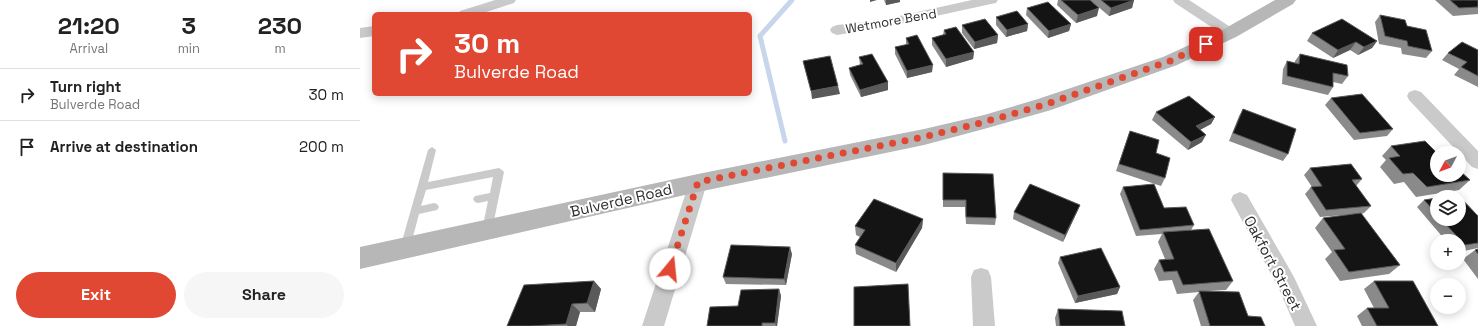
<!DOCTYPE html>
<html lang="en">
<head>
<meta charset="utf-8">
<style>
	:root { --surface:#fff; --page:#f6f6f6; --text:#222; --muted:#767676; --line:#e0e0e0; --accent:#e04833 }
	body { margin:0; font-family:"Space Grotesk",sans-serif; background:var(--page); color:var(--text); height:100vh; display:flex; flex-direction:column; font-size:15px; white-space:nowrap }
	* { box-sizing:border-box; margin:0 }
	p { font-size:13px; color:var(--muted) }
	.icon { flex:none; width:22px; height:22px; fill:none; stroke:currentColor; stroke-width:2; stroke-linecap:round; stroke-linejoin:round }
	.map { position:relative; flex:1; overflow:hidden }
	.side { display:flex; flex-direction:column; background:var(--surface); width:360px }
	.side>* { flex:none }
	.banner { position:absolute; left:12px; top:12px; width:380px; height:84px; border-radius:6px; box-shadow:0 2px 10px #0003; background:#e04833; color:#fff; overflow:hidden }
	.needle { width:26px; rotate:229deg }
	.buttons { position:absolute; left:1070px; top:146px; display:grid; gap:8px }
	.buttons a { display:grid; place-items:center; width:36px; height:36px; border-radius:50%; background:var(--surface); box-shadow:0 2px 10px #0003; font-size:20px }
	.pin { position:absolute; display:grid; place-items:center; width:34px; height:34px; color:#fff; margin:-17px; border-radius:8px; box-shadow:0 2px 6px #0006 }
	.me { position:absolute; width:44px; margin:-22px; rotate:17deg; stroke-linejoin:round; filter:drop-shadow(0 0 3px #0008) }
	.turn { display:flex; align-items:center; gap:14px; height:84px; padding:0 16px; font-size:18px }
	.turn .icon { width:52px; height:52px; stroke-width:2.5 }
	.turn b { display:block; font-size:28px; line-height:34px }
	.eta { display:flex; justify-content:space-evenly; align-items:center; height:68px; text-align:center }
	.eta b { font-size:24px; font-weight:800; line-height:28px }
	.button { display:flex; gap:8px; margin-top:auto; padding:8px 16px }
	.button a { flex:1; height:46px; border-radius:24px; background:var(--accent); color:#fff; font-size:16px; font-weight:800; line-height:46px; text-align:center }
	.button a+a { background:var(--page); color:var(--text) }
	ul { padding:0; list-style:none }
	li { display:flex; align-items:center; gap:12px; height:52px; padding:0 16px; border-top:1px solid var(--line) }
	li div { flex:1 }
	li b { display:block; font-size:15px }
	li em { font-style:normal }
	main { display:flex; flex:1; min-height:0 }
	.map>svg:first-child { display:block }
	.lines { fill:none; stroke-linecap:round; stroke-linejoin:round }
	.stream { stroke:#c7d6ea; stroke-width:5 }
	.lane { fill:#cacaca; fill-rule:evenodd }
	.street { fill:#cacaca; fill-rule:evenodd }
	.secondary { fill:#b7b7b7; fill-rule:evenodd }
	.wall { fill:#8a8a8a }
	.shaded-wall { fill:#5a5a5a }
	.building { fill:#141414; stroke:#5a5a5a }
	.route { stroke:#e04833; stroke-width:7; stroke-dasharray:0 12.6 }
	.labels { text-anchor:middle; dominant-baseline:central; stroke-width:4; stroke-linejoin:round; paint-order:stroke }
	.far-street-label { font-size:13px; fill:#2d2d2d; stroke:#fff }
	.street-label { font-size:15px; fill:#2d2d2d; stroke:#fff }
</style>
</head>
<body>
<main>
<section class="side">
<div class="eta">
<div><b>21:20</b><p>Arrival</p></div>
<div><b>3</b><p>min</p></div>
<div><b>230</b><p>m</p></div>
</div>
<ul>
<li><svg class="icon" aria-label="right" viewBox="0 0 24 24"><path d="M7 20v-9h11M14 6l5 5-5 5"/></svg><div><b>Turn right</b><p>Bulverde Road</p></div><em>30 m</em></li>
<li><svg class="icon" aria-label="arrive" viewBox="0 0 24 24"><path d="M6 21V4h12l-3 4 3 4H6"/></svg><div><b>Arrive at destination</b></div><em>200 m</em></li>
</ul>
<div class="button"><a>Exit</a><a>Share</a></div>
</section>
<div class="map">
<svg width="1118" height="326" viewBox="0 0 1118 326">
	<rect width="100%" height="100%" fill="#fff"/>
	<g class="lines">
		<path class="stream" d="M425,141L400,36L432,0"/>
		<path class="lane" d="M72,147L76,150L68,182L139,168L142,170L144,172L132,230L130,233L127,234L124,233L122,230L128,201L118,203L115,202L113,199L115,196L130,193L133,177L66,190L61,206L74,203L77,204L79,207L77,210L59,214L50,248L49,251L45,252L41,251L40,248L68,150Z"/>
		<path class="street" d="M135,0H156L154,3L120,14H98L100,11Z
			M612,0H638L636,3L631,4L521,28L477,35L472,33L470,30L472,27L477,25L521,20Z
			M813,0H829L875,30L877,33L875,36L870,38L865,36L815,3Z
			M14,26V36L0,38V28Z
			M1055,90L1061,92L1118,151V169L1112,167L1049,100L1047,96L1049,92Z
			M338,176L345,178L347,183L304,326H282L329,183L331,178Z
			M880,192L887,195L934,277L957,326H935L919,289L871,200L873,195Z
			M621,268L628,270L631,277L635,326H613L611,277L614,270Z"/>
		<path class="secondary" d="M915,0H936L933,4L876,37L817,65L691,110L624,129L564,145L338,192L0,269V247L338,174L564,129L624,115L678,99L803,57L864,29Z"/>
	</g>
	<path class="wall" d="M524,0H540V2L526,5Z
		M698,0H730L737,16L716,23L697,5Z
		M730,0H774L772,8L749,16Z
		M1075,0H1118V14L1093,16Z
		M667,8L711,24L709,31L688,38L666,15Z
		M1020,15L1047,26L1072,51L1066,58L1042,54L1041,48L1019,44L1015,22Z
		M636,17L668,24L667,31L646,37L636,25Z
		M602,25L638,35L637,43L614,49L602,33Z
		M584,30L614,52L613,59L586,67L572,45V38L583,35Z
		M952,33L1017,41L1012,48L998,55L990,50L973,58L947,41Z
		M546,38L572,72L547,78L535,54V47L546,45Z
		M1118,50V87L1094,75L1099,69L1082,60L1088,53Z
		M940,54L988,76L982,84L973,82V87L968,95L922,84L923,69L927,61L935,63V61Z
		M499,57L528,82V90L501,97L490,75L489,68L500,65Z
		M971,98L1033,129L1027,136L994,140L965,105Z
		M883,109L928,154L923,161L869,141L879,116Z
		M796,112L855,117L851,124L840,130L842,142L828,150L792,120Z
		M770,131L796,153L805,178L801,186L756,171Z
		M1031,146L1077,175L1110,180L1099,190L1056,197L1044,182L1034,184L1020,167L1026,160L1022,156Z
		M950,168L1002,179L996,186L1011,206L1004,213L1001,214L1040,265L1029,274L980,281L965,259L972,252L955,228L963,218L996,214L960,217L945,194L951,187H952L944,175Z
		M583,173L636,218L635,225L606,224L605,207H583Z
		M763,187L834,225L831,230L873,281L866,290L849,291L888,316L905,326H841L833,300L839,292L817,294L812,280L799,281L794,269L799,260L805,259L798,242L802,234L776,236L760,194Z
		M1077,198V219H1099L1118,216V248L1099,252V241H1086L1057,207L1064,200Z
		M720,205L717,212L703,242L653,219L654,212Z
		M563,219L562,228L536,272L496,254L495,245L500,237L496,235L495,226Z
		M1118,249V279L1103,259L1115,250Z
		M432,254L426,285L366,284L363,277Z
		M700,257L760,287L757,294L715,303L698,263Z
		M234,281L241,289L235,312H220L216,326H147Z
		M1014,281L1078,326H1002L997,316L1007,308H1014L1004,289Z
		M419,289L421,296L417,326H347L378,306Z
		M698,309L765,326H696L695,318Z"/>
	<path class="shaded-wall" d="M510,0H517L510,2Z
		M526,0H540V2L526,5Z
		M774,0L772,8L749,16L751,8Z
		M739,8L737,16L716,23L718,15Z
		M668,24L667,31L646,37L647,30Z
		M711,24L709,31L688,38L689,31Z
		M638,35L637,43L614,49L615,42Z
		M1017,41L1012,48L998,55L1004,47Z
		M996,42L990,50L973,58L978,50Z
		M614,52L613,59L586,67V59Z
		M573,65L572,72L547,78V71Z
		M528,82V90L501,97L500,90Z
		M478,86L480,94L452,99L451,91Z
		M855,117L851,124L832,134L836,126Z
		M846,135L842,142L828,150L831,142Z
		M720,205L717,212L703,242L705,235Z
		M563,219L562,228L536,272V263Z
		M430,247L432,254L426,285L424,279Z
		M234,281L241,289L235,312L227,303Z
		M760,287L757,294L715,303L718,296Z
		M419,289L421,296L417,326H416L415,323Z
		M212,304L220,312L216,326H208L206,324Z"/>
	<path class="building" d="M701,0H730L739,8L718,15Z
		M741,0H774L751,8Z
		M1090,0H1118V7L1099,8Z
		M688,2L711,24L689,31L667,8Z
		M657,11L668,24L647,30L636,17Z
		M1020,15L1045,20L1047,26L1066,30L1072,51L1048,46L1047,41L1025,36Z
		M625,19L638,35L615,42L602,25Z
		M982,19L1017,41L1004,47L996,42L978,50L952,33Z
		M596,27L614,52L586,59L572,38L586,34L584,30Z
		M557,35L573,65L547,71L535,47L549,44L546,38Z
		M1102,42L1118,50V76L1101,67L1107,62L1088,53Z
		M512,54L528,82L500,90L489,68L503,64L499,57Z
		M940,54L987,65L988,76L973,73V87L927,76V61L939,64Z
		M470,56L478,86L451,91L443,61Z
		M1002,94L1033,129L1000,133L971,98Z
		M829,96L855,117L836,126L846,135L831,142L796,112Z
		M883,109L936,129L928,154L873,133Z
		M770,131L799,140L796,153L810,158L805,178L759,164Z
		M1065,141L1077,153V175H1099V170L1110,180L1067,187L1053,173L1043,174L1029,158L1040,156L1031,146Z
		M991,164L1002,179L992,180L1011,206L966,210L951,187L962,186L950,168Z
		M583,173L633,174L636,218L606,217V200H583Z
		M670,184L720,205L705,235L654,212Z
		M794,184L804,208L826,207L834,225L780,230L763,187Z
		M1098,195L1118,216V243L1105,245L1081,219H1099V197H1082Z
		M1077,198V214L1064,200Z
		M514,199L563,219L536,263L495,245L505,230L495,226Z
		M1001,213L1040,265L989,272L974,250L985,249L963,218Z
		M849,229L873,281L823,285L817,271L804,272L799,260L814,259L803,232Z
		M371,245L430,247L424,279L363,277Z
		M741,248L760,287L718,296L700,257Z
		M1118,249V254L1115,250Z
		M234,281L227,303L212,304L206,324L170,326H147L164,285Z
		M1014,281H1053L1078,326H1017L1007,308H1029Z
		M548,284L550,326H494V287Z
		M419,289L415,323H402V326H347L350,307L378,306L381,290Z
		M839,291L879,292L888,316L901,317L905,326H850Z
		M698,309L762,311L765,326H700Z"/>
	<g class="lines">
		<path class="route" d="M310,269L338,182L564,137L624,122L684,105L810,61L846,44"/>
	</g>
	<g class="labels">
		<g class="far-street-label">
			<text transform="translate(531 21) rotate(-10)">Wetmore Bend</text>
		</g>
		<g class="street-label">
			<text transform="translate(261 200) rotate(-13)">Bulverde Road</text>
			<text transform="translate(913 263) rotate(62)">Oakfort Street</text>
		</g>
	</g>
</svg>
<div class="buttons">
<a><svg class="needle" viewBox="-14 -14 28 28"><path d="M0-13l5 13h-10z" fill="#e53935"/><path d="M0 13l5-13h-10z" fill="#767676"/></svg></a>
<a><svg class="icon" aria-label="layers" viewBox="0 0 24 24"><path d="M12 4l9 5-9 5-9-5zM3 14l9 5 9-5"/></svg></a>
<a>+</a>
<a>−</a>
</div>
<div class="pin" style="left:846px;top:44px;background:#d93025"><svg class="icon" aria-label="arrive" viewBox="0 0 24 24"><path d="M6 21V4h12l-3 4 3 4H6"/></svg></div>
<svg class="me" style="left:310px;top:269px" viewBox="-20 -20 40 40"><circle r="19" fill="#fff"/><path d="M0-13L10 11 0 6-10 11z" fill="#e04833"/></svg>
<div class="banner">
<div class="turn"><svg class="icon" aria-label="right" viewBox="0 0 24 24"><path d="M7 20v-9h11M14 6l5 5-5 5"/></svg><div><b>30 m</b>Bulverde Road</div></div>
</div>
</div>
</main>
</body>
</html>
